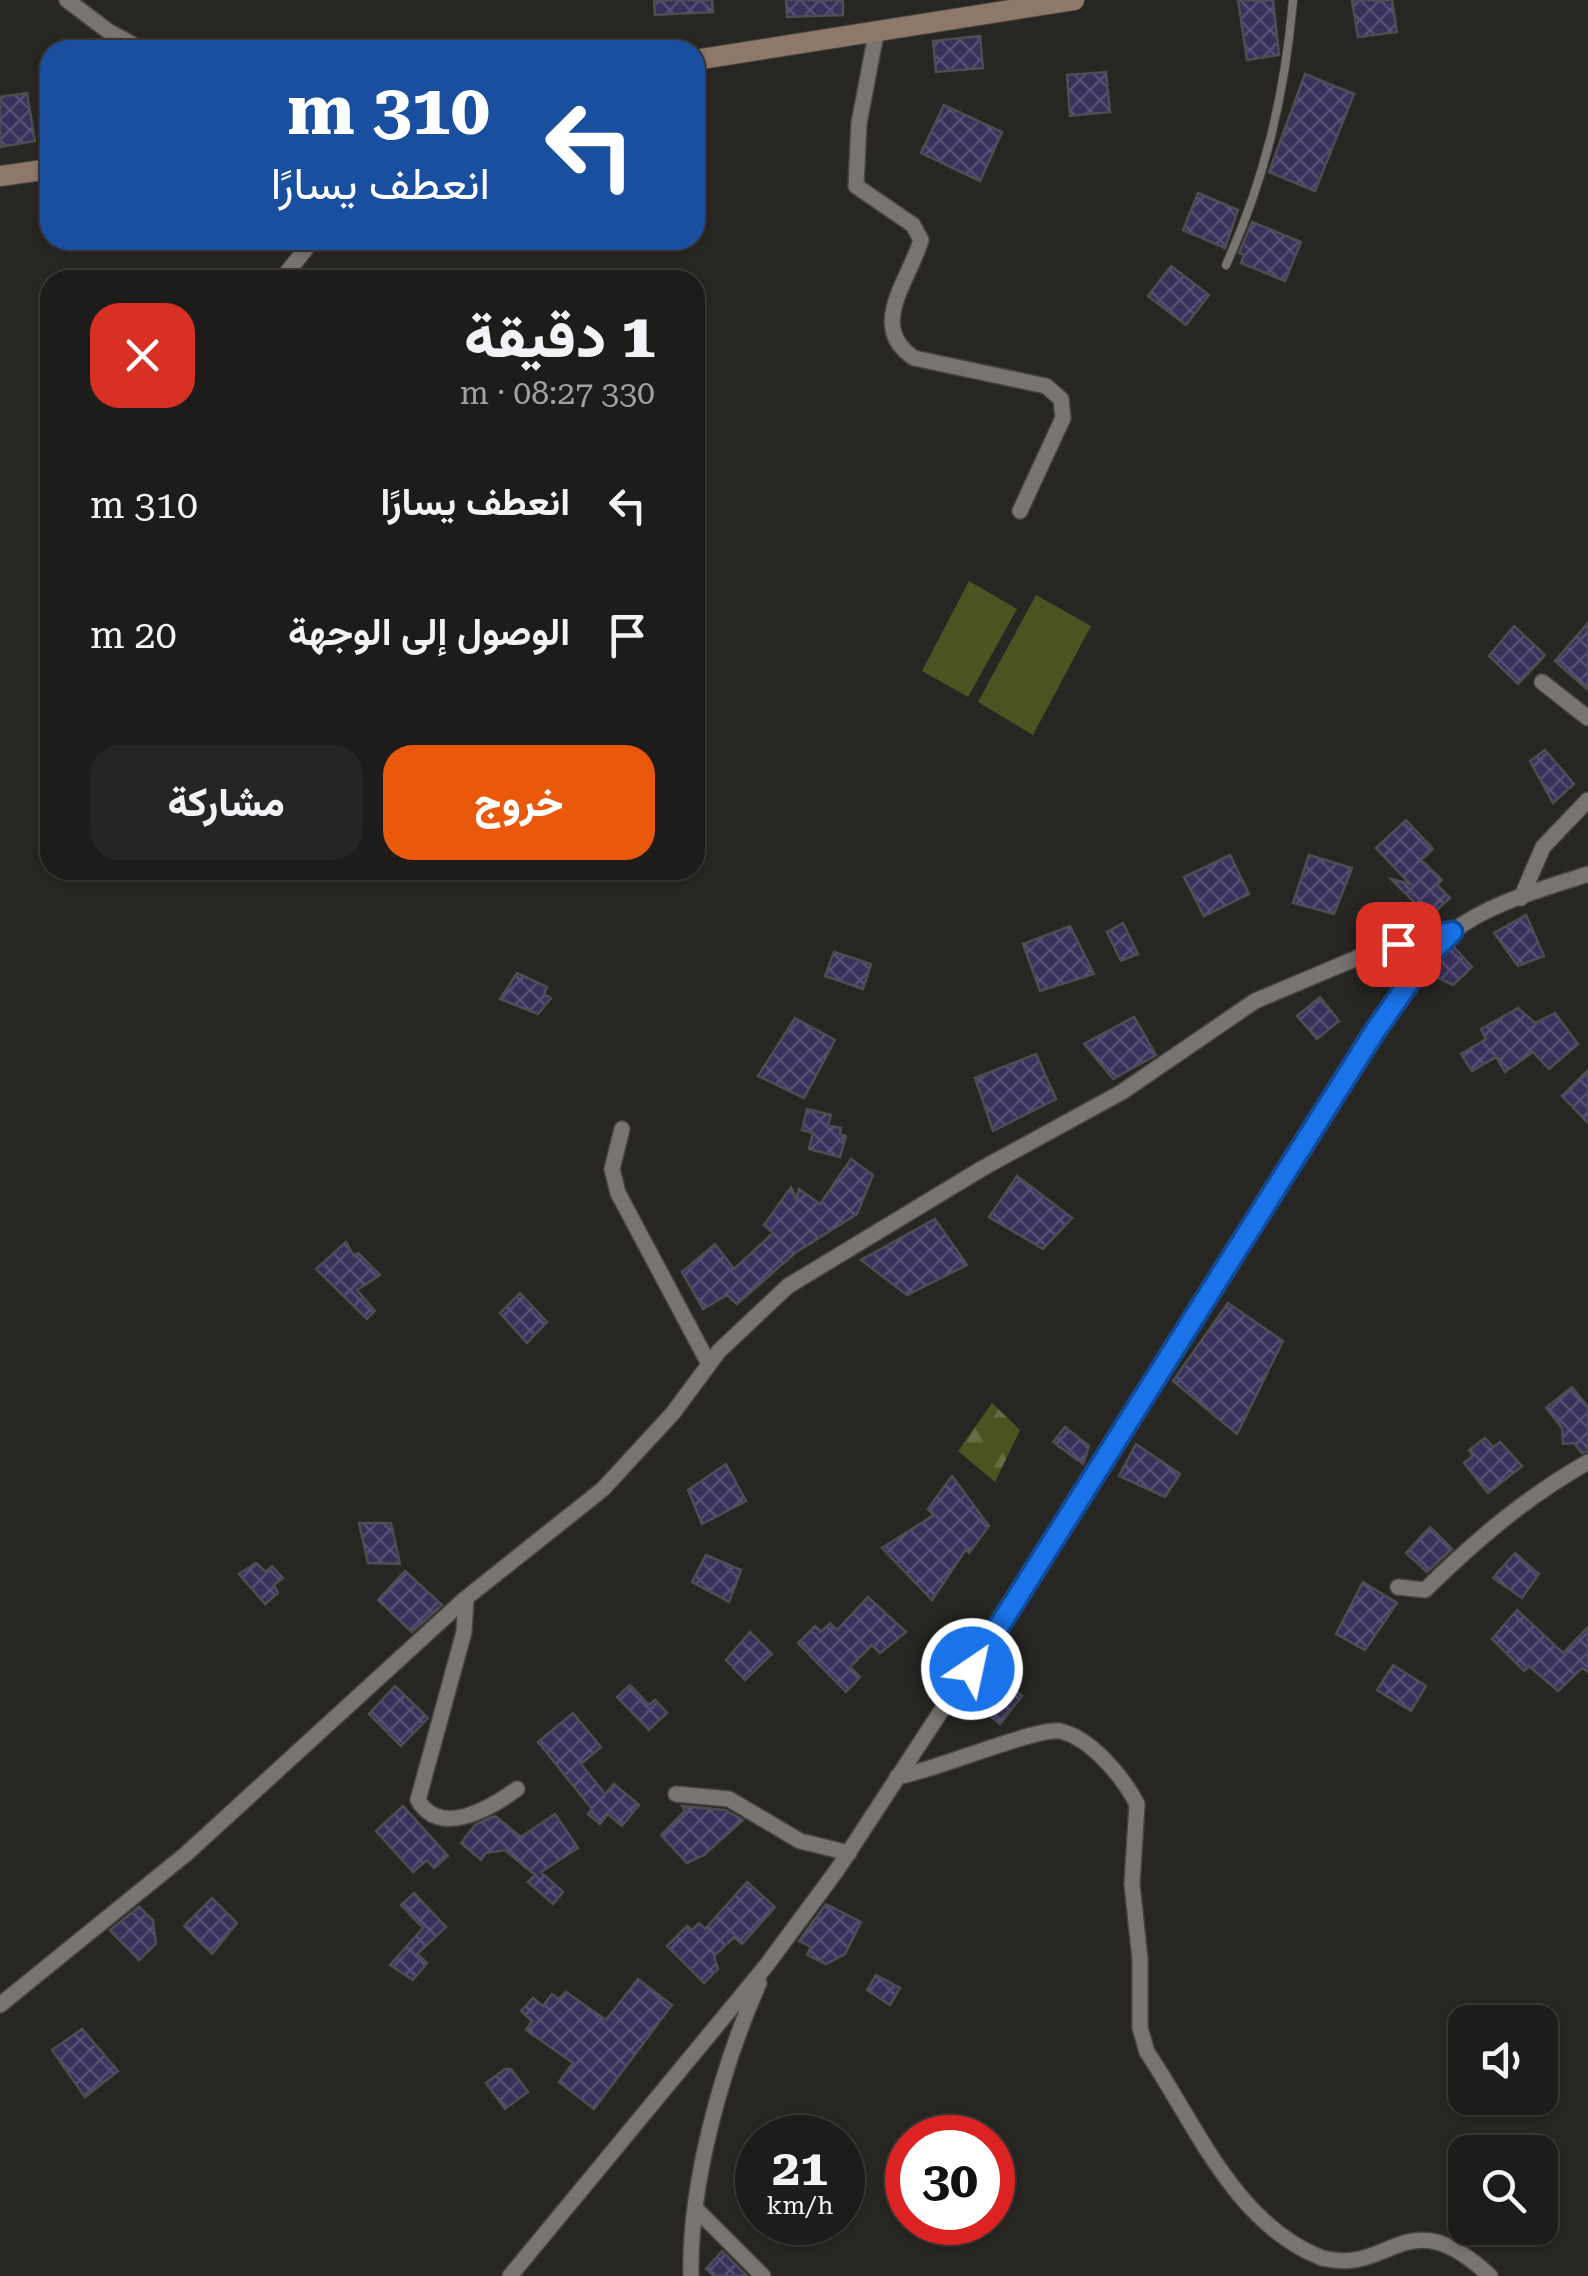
<!DOCTYPE html>
<html lang="ar">
<head>
<meta charset="utf-8">
<style>
	:root { --surface:#1e1c1a; --page:#262523; --text:#f1f3f6; --muted:#a1a1a2; --line:#3c3a39; --accent:#ea580c }
	body { margin:0; font-family:"Roboto Serif",Vazirmatn,serif; background:var(--page); color:var(--text); direction:rtl; height:100vh; display:flex; flex-direction:column; font-size:38px; white-space:nowrap }
	* { box-sizing:border-box; margin:0 }
	p { font-size:32px; color:var(--muted) }
	.icon { flex:none; width:55px; height:55px; fill:none; stroke:currentColor; stroke-width:2; stroke-linecap:round; stroke-linejoin:round }
	.map { position:relative; flex:1; overflow:hidden; direction:ltr }
	.sheet { position:absolute; left:40px; top:270px; width:665px; height:610px; display:flex; flex-direction:column; background:var(--surface); border-radius:30px; box-shadow:0 2px 8px #0004,0 0 0 2px var(--line); direction:rtl }
	.sheet>* { flex:none }
	.top-card { position:absolute; left:40px; top:40px; width:665px; height:210px; border-radius:30px; box-shadow:0 2px 8px #0004,0 0 0 2px var(--line); direction:rtl; background:#1a4fa0; color:#fff; overflow:hidden }
	.buttons { position:absolute; left:1448px; top:2005px; display:grid; gap:20px }
	.buttons a { display:grid; place-items:center; width:110px; height:110px; border-radius:20px; background:var(--surface); box-shadow:0 2px 8px #0004,0 0 0 2px var(--line); font-size:50px }
	.speed { position:absolute; left:735px; top:2115px; display:flex; gap:20px; font-size:50px; font-weight:700; text-align:center }
	.speed>* { display:grid; place-content:center; width:130px; height:130px; border-radius:50%; background:var(--surface); box-shadow:0 2px 8px #0004,0 0 0 2px var(--line); line-height:1 }
	.speed small { font-size:25px; font-weight:400 }
	.speed .limit { border:15px solid #d22; background:#fff; color:#111 }
	.pin { position:absolute; display:grid; place-items:center; width:85px; height:85px; color:#fff; margin:-42px; border-radius:20px; box-shadow:0 5px 15px #0006 }
	.me { position:absolute; width:110px; margin:-55px; rotate:34deg; stroke-linejoin:round; filter:drop-shadow(0 0 8px #0008) }
	.turn { display:flex; align-items:center; gap:35px; height:210px; padding:0 50px; font-size:45px }
	.turn .icon { width:130px; height:130px; stroke-width:2.5 }
	.turn b { display:block; font-size:70px; line-height:85px }
	.round { display:grid; place-items:center; flex:none; width:105px; height:105px; border-radius:30px; background:var(--page) }
	.head { display:flex; align-items:center; justify-content:space-between; height:170px; padding:0 50px }
	h1 { font-size:60px; font-weight:800; line-height:75px }
	.cta { display:flex; gap:20px; margin-top:auto; padding:20px 50px }
	.cta a { flex:1; height:115px; border-radius:30px; background:var(--accent); color:#fff; font-size:40px; font-weight:800; line-height:115px; text-align:center }
	.cta a+a { background:var(--page); color:var(--text) }
	ul { padding:0; list-style:none }
	li { display:flex; align-items:center; gap:30px; height:130px; padding:0 50px }
	li div { flex:1 }
	li b { display:block; font-size:38px }
	li em { font-style:normal }
	.map>svg:first-child { display:block }
	.green { fill:#4d5221 }
	.forest { fill:url(#forest-firs) }
	.building { fill:url(#building-cross-hatch); stroke:#4e4d52; stroke-width:2.5 }
	.lines { fill:none; stroke-linecap:round; stroke-linejoin:round }
	.lane-casing { stroke:#464442; stroke-width:10 }
	.street-casing { stroke:#464442; stroke-width:18 }
	.secondary-casing { stroke:#464442; stroke-width:22 }
	.lane { stroke:#777471; stroke-width:8 }
	.street { stroke:#777471; stroke-width:15 }
	.secondary { stroke:#8d7869; stroke-width:20 }
	.route-casing { stroke:#114b97; stroke-width:25 }
	.route { stroke:#1a73e8; stroke-width:18 }
</style>
</head>
<body>
<div class="map">
<svg width="1588" height="2276" viewBox="0 0 1588 2276">
	<defs>
		<pattern id="forest-firs" width="22" height="20" patternUnits="userSpaceOnUse" patternTransform="scale(2.5)"><rect width="22" height="20" fill="#4d5221"/><path d="M5 1l3.5 6h-7zM16 11l3.5 6h-7z" fill="#676b41"/></pattern>
		<pattern id="building-cross-hatch" width="8" height="8" patternUnits="userSpaceOnUse" patternTransform="scale(2.5)"><rect width="8" height="8" fill="#39315c"/><path d="M0 0l8 8M0 8l8-8" fill="none" stroke="#564f74"/></pattern>
	</defs>
	<rect width="100%" height="100%" fill="#282623"/>
	<path class="green" d="M969,581L1017,609L968,697L922,671Z
		M1036,595L1091,626L1033,735L978,702Z"/>
	<path class="forest" d="M992,1403L1020,1430L995,1482L958,1451Z"/>
	<path class="building" d="M654,0H712L713,12L655,15Z
		M786,0H843V15L787,17Z
		M1238,0H1273L1279,55L1247,60Z
		M1352,0H1392L1397,32L1358,37Z
		M980,36L983,68L936,72L933,41Z
		M1106,72L1110,112L1070,116L1067,75Z
		M1305,74L1354,94L1315,191L1269,172Z
		M27,93L35,141L0,147V97Z
		M944,105L1002,132L980,181L921,153Z
		M1198,193L1238,210L1225,248L1183,230Z
		M1252,222L1301,242L1285,281L1241,263L1244,255L1239,253Z
		M1171,266L1209,295L1186,325L1148,296Z
		M1588,623V690L1555,661Z
		M1514,626L1545,655L1518,684L1489,656Z
		M1545,750L1574,784L1553,803L1530,761Z
		M1406,820L1433,849L1421,860L1442,880L1437,885L1450,898L1429,917L1391,879L1410,884L1376,848Z
		M1230,855L1249,894L1204,916L1184,877Z
		M1309,855L1352,868L1334,914L1293,903Z
		M1526,915L1544,956L1518,966L1494,933Z
		M1123,923L1138,954L1121,961L1107,932Z
		M1070,926L1094,974L1040,991L1023,944Z
		M1453,946L1472,967L1453,985L1438,978L1435,965Z
		M834,952L871,964L863,989L825,976Z
		M517,973L547,987L544,994L551,998L538,1014L500,999Z
		M1320,997L1339,1021L1317,1039L1297,1016Z
		M1518,1008L1535,1023L1555,1013L1578,1044L1549,1069L1533,1052L1505,1072L1496,1057L1472,1071L1461,1054L1486,1039L1481,1029Z
		M1134,1017L1156,1055L1113,1079L1084,1044Z
		M795,1018L835,1040L804,1098L758,1076Z
		M1036,1054L1056,1099L993,1131L975,1078Z
		M1588,1070V1123L1562,1096Z
		M807,1109L831,1115L828,1125L841,1128L840,1134L846,1136L840,1157L809,1149L813,1133L802,1130Z
		M851,1159L873,1175L857,1214L795,1253L737,1304L727,1295L703,1309L682,1272L715,1244L734,1269L773,1233L764,1225L791,1187L796,1199L799,1189L820,1204Z
		M1017,1176L1072,1218L1043,1249L989,1217Z
		M935,1219L967,1265L907,1295L861,1260Z
		M346,1242L354,1256L358,1253L380,1275L357,1290L375,1311L367,1319L316,1269Z
		M520,1293L547,1322L527,1343L500,1313Z
		M1228,1303L1283,1341L1237,1434L1173,1381Z
		M1572,1387L1588,1407V1451L1582,1453L1574,1443L1563,1444L1562,1428L1546,1408Z
		M1065,1427L1089,1446L1083,1464L1053,1442Z
		M1485,1438L1493,1447L1500,1442L1522,1466L1488,1493L1464,1463L1473,1456L1469,1450Z
		M1136,1444L1180,1474L1165,1497L1119,1476Z
		M726,1464L746,1501L702,1524L688,1490Z
		M952,1476L989,1526L969,1553L966,1549L932,1600L882,1548L934,1515L928,1509Z
		M359,1523H391L400,1564L368,1563Z
		M1430,1527L1452,1549L1427,1572L1406,1553Z
		M1515,1553L1539,1574L1522,1598L1493,1578Z
		M706,1555L741,1570L729,1602L692,1582Z
		M256,1563L266,1572L272,1566L283,1578L274,1585L278,1593L265,1604L239,1574Z
		M405,1571L442,1605L412,1632L378,1600Z
		M1363,1582L1397,1603L1365,1650L1336,1634Z
		M868,1597L906,1632L880,1653L872,1645L850,1667L860,1677L846,1692L798,1643L815,1626L821,1632L830,1623L837,1630Z
		M1517,1610L1563,1653L1588,1627V1672L1582,1668L1558,1691L1529,1666L1524,1671L1492,1639Z
		M750,1632L772,1654L745,1680L726,1660Z
		M1393,1665L1426,1686L1411,1711L1377,1690Z
		M991,1670L1022,1696L1000,1724L968,1698Z
		M630,1685L649,1705L655,1700L667,1713L649,1730L617,1697Z
		M395,1686L428,1718L401,1746L369,1714Z
		M573,1713L601,1747L581,1764L605,1794L614,1784L639,1805L622,1826L608,1814L600,1824L588,1814L592,1809L538,1742Z
		M403,1806L448,1856L434,1868L427,1860L413,1872L376,1831Z
		M682,1806L725,1810L743,1820L704,1855L687,1863L661,1835L685,1811Z
		M555,1814L578,1848L541,1872L563,1892L553,1904L528,1882L535,1875L505,1850L486,1853L481,1860L461,1843L476,1824L495,1816L521,1837Z
		M747,1882L775,1907L742,1944L734,1937L714,1956L718,1969L704,1983L667,1946L687,1926L692,1930L699,1923L705,1929Z
		M414,1893L446,1927L417,1954L427,1963L413,1980L390,1965L423,1928L401,1905Z
		M212,1898L237,1923L212,1954L184,1926Z
		M826,1904L861,1922L845,1954L826,1964L807,1955L811,1947L799,1941Z
		M139,1907L153,1920L156,1944L139,1960L110,1930Z
		M876,1975L900,1988L890,2005L867,1990Z
		M638,1979L672,2005L594,2109L559,2082L573,2063L526,2030L532,2021L521,2011L533,1998L543,2006L552,1994L559,1999L566,1992L606,2020Z
		M82,2029L118,2071L85,2097L52,2050Z
		M505,2069H511L528,2092L505,2109L486,2083Z
		M722,2251L747,2276H714L706,2269Z"/>
	<g class="lines">
		<g class="lane-casing">
			<path id="lane" d="M1226,265C1265,179 1285,94 1293,0"/>
		</g>
		<g class="street-casing">
			<path id="street" d="M67,0L108,31L143,50
				M877,29L859,123L856,186L913,225L921,240C909,281 867,327 914,358L1046,386L1061,399L1063,418L1020,511
				M281,280L313,240
				M1542,682L1588,718
				M1521,898L1543,847L1588,800
				M622,1129L612,1169L618,1193L709,1364
				M1398,1587L1425,1590C1476,1540 1526,1497 1588,1462
				M466,1598L464,1632L418,1800C440,1839 492,1807 517,1789
				M897,1777C933,1771 1037,1727 1060,1731C1091,1738 1123,1777 1137,1804L1132,1884L1140,1959V2028L1147,2052C1196,2125 1235,2224 1322,2258C1392,2276 1406,2197 1490,2276
				M676,1794L729,1799L800,1841L849,1853
				M0,2005L186,1854L466,1598L603,1489L673,1413L719,1351L788,1286L983,1168L1122,1092L1255,1001L1376,950L1452,932
				M696,2209L763,2276
				M510,2276L766,1966L837,1870L1171,1360L1375,1031C1398,997 1419,958 1452,932C1489,903 1543,889 1588,874
				M691,2276C689,2184 722,2067 759,1983"/>
		</g>
		<g class="secondary-casing">
			<path id="secondary" d="M695,60L1074,0
				M0,176L50,169"/>
		</g>
		<use href="#lane" class="lane"/>
		<use href="#street" class="street"/>
		<use href="#secondary" class="secondary"/>
	</g>
	<g class="lines">
		<g class="route-casing">
			<path id="route" d="M972,1669L1375,1031L1427,957L1452,932L1398,944"/>
		</g>
		<use href="#route" class="route"/>
	</g>
</svg>
<div class="buttons">
<a><svg class="icon" aria-label="sound" viewBox="0 0 24 24"><path d="M4 9h4l5-4v14l-5-4H4zM17 9q2 3 0 6"/></svg></a>
<a><svg class="icon" aria-label="search" viewBox="0 0 24 24"><circle cx="10" cy="10" r="6"/><path d="M15 15l6 6"/></svg></a>
</div>
<div class="speed"><div>21<small>km/h</small></div><div class="limit">30</div></div>
<div class="pin" style="left:1398px;top:944px;background:#d93025"><svg class="icon" aria-label="arrive" viewBox="0 0 24 24"><path d="M6 21V4h12l-3 4 3 4H6"/></svg></div>
<svg class="me" style="left:972px;top:1669px" viewBox="-20 -20 40 40"><circle r="17" fill="#1a73e8" stroke="#fff" stroke-width="3"/><path d="M0-11L8 9 0 5-8 9z" fill="#fff"/></svg>
<div class="top-card">
<div class="turn"><svg class="icon" aria-label="left" viewBox="0 0 24 24"><path d="M17 20v-9H6M10 6l-5 5 5 5"/></svg><div><b>310 m</b>انعطف يسارًا</div></div>
</div>
<section class="sheet">
<div class="head"><div><h1>1 دقيقة</h1><p>330 m · 08:27</p></div><a class="round" style="background:#d93025;color:#fff"><svg class="icon" aria-label="close" viewBox="0 0 24 24"><path d="M6 6l12 12M18 6L6 18"/></svg></a></div>
<ul>
<li><svg class="icon" aria-label="left" viewBox="0 0 24 24"><path d="M17 20v-9H6M10 6l-5 5 5 5"/></svg><div><b>انعطف يسارًا</b></div><em>310 m</em></li>
<li><svg class="icon" aria-label="arrive" viewBox="0 0 24 24"><path d="M6 21V4h12l-3 4 3 4H6"/></svg><div><b>الوصول إلى الوجهة</b></div><em>20 m</em></li>
</ul>
<div class="cta"><a>خروج</a><a>مشاركة</a></div>
</section>
</div>
</body>
</html>
